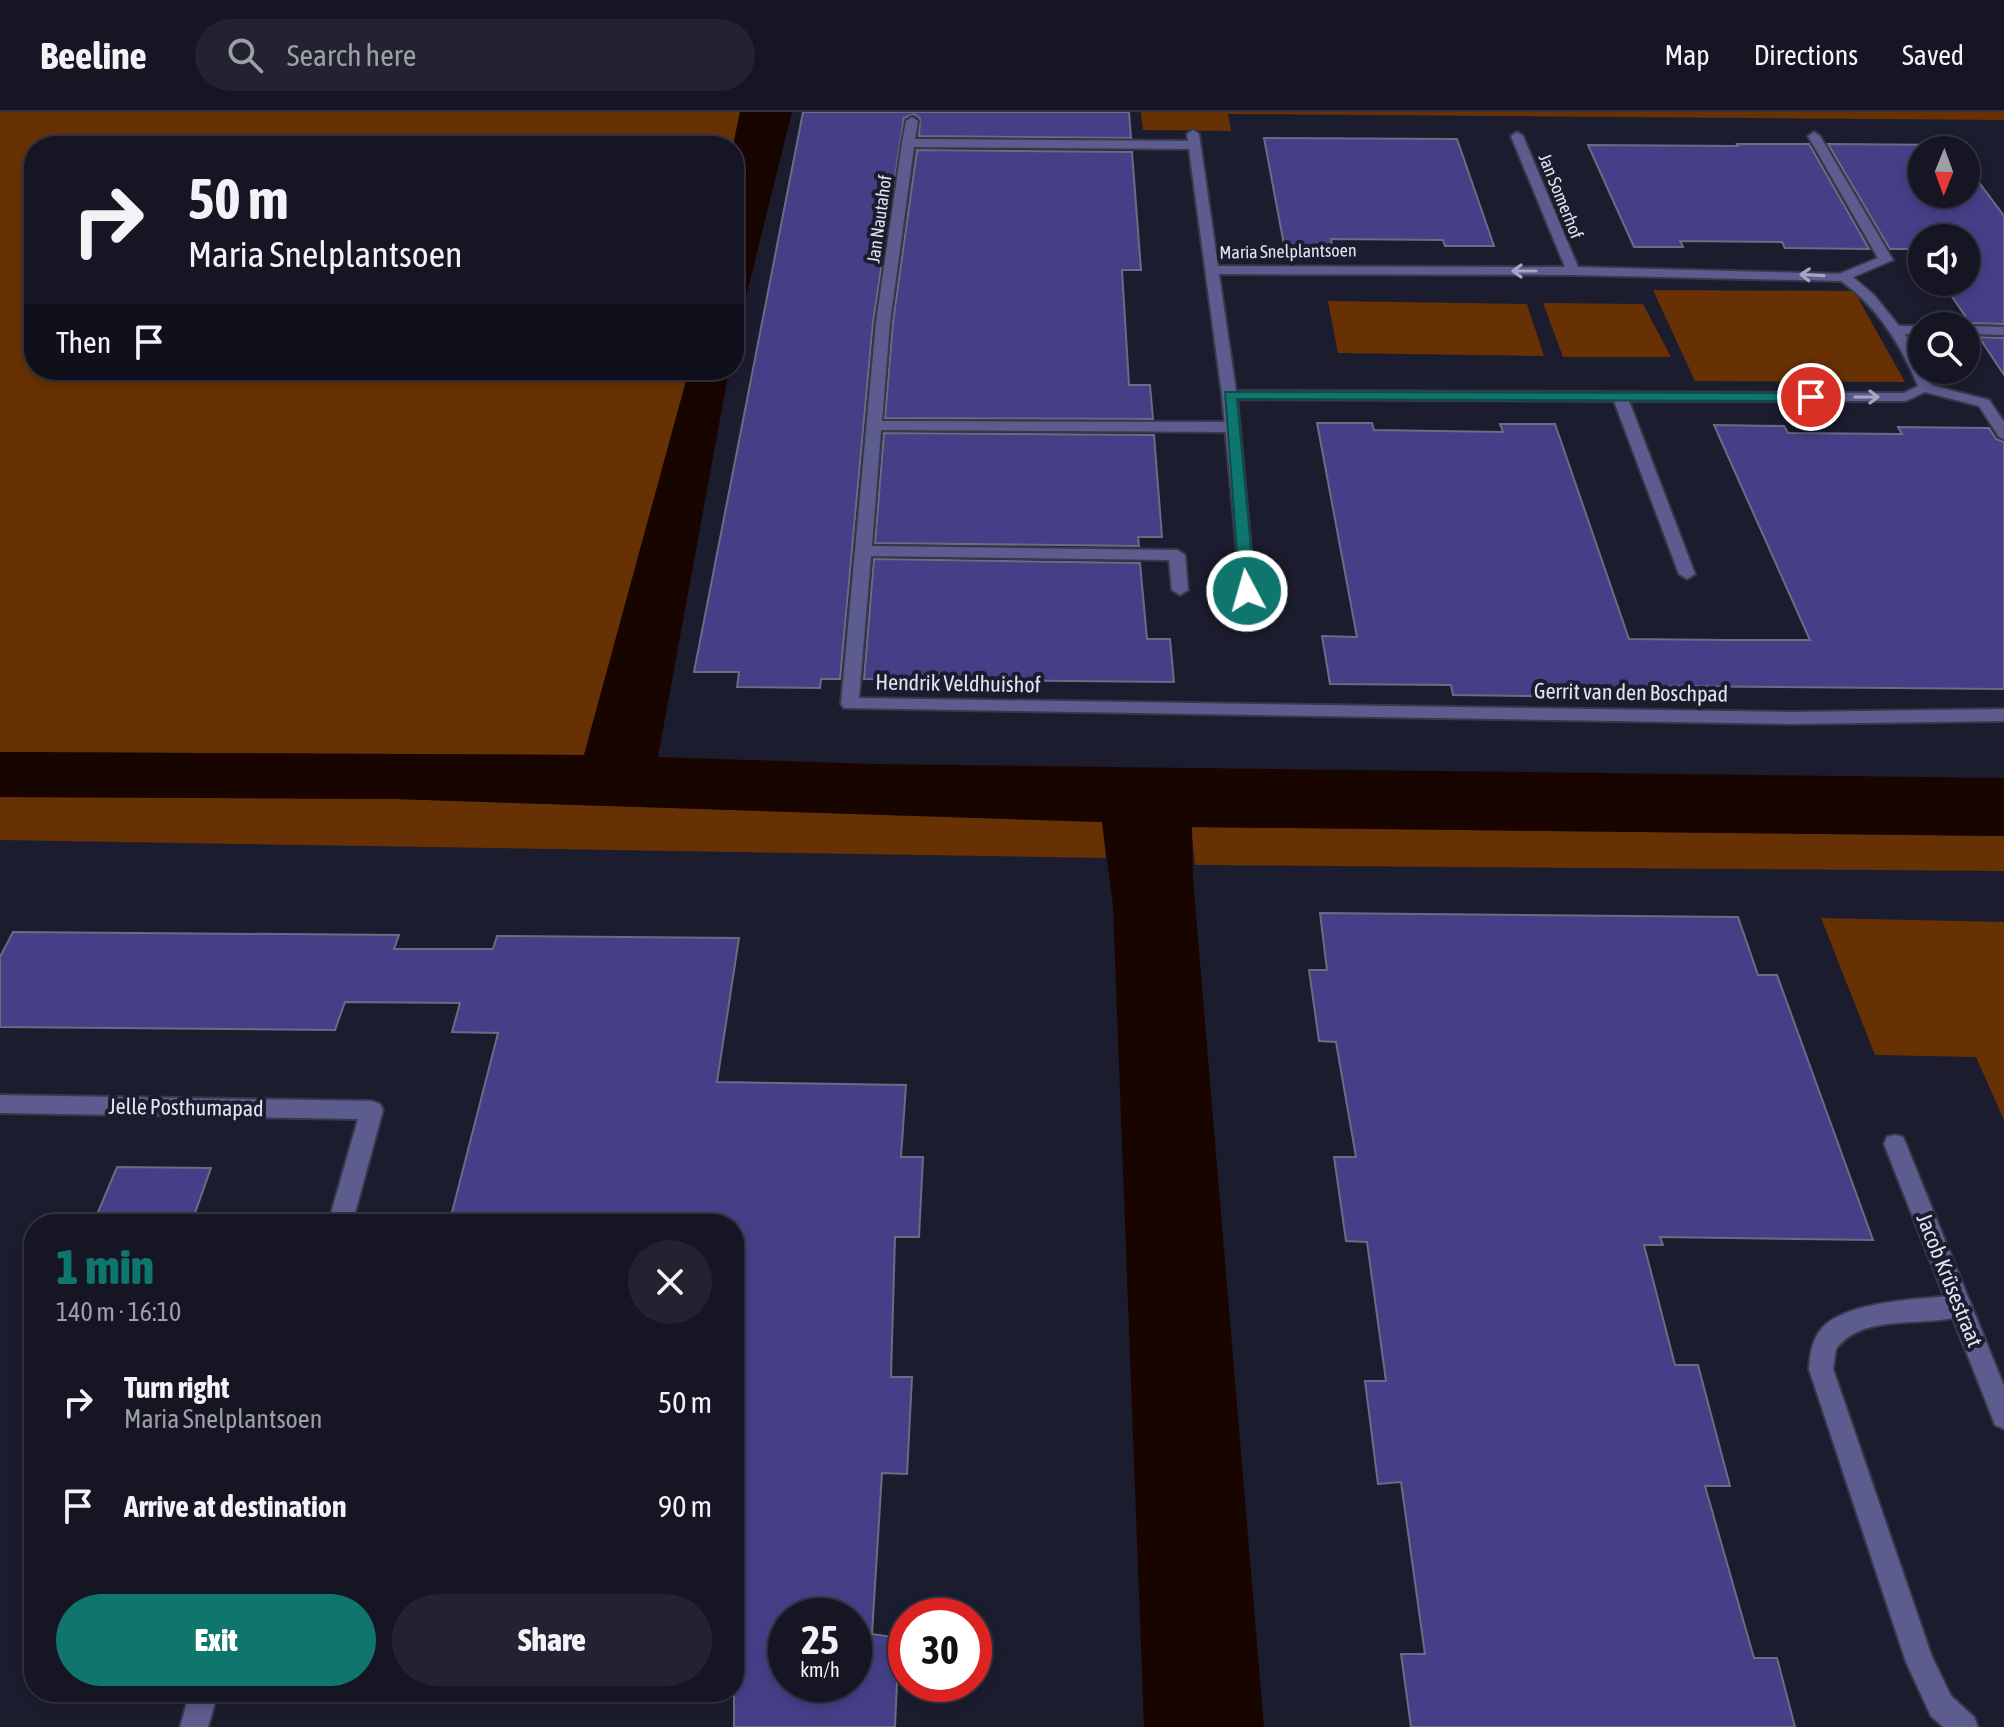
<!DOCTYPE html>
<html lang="en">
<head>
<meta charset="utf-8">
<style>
	:root { --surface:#151523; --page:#222230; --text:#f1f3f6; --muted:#9d9fa6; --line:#343441; --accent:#0f766e }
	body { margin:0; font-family:"Asap Condensed",sans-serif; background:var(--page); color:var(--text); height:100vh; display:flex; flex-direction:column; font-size:30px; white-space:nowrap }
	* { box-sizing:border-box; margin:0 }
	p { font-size:26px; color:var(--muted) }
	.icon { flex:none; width:44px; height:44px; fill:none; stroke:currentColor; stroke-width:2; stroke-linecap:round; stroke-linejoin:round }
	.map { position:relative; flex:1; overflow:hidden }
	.sheet { position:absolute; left:24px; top:1102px; width:720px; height:488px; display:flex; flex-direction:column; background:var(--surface); border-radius:32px; box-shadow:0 4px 12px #0003,0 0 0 2px var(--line) }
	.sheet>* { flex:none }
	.top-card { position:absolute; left:24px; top:24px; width:720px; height:244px; border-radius:32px; box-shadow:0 4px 12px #0003,0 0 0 2px var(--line); background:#151523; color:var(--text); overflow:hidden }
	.needle { width:52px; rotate:181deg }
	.buttons { position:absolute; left:1908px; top:24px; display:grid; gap:16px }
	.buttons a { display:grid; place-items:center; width:72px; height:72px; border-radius:50%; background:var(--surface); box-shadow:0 4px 12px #0003,0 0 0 2px var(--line); font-size:40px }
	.speed { position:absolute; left:768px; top:1486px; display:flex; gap:16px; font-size:40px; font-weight:700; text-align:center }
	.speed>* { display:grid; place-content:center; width:104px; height:104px; border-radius:50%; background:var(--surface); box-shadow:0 4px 12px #0003,0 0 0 2px var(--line); line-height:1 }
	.speed small { font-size:20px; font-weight:400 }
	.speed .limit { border:12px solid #d22; background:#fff; color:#111 }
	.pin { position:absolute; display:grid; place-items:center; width:68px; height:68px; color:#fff; margin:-34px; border:4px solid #fff; border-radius:50%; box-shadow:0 2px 8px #0007 }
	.me { position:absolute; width:88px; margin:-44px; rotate:354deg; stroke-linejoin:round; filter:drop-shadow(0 0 6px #0008) }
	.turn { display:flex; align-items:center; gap:28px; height:168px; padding:0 32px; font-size:36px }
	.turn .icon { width:104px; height:104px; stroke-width:2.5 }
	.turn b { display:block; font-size:56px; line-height:68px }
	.then { display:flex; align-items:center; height:76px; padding:0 32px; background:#0003; gap:16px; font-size:30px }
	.round { display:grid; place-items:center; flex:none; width:84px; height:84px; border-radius:42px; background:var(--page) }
	.headline { display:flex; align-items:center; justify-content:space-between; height:136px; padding:0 32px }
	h1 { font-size:48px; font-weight:800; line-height:60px; color:var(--accent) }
	.action { display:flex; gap:16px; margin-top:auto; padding:16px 32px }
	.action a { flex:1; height:92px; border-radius:48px; background:var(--accent); color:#fff; font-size:32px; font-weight:800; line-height:92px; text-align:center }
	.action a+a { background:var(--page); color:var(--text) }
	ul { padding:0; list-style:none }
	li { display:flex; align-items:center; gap:24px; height:104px; padding:0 32px }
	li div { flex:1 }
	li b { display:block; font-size:30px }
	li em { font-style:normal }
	header { display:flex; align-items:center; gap:48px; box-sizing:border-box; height:112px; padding:0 40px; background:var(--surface); border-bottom:2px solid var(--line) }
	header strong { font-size:38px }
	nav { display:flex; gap:44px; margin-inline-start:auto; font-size:28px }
	.search { width:560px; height:72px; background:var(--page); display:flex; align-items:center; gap:20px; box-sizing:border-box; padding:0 28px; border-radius:44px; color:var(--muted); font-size:30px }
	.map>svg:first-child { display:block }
	.green { fill:#673103 }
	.water { fill:#190500 }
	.building { fill:#453f87; stroke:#6b6b83; stroke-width:2; fill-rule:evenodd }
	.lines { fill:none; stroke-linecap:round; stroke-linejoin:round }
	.service-casing { stroke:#38384a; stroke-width:4 }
	.pedestrian-casing { stroke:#38384a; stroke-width:4 }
	.minor-casing { stroke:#38384a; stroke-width:4 }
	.service { fill:#5d5c8e; fill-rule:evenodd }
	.pedestrian { fill:#5d5c8e; fill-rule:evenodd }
	.minor { fill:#5d5c8e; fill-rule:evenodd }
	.oneway { stroke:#a6a6c4 }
	.route { fill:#0f766e; stroke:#0a4d48; stroke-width:2 }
	.labels { text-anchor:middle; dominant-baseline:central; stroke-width:8; stroke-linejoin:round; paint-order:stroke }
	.far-street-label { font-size:18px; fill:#e2e3f0; stroke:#1c1c2f }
	.street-label { font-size:22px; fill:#e2e3f0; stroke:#1c1c2f }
</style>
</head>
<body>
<header>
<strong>Beeline</strong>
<div class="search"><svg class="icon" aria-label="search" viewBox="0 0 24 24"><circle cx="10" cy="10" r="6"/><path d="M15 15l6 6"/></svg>Search here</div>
<nav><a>Map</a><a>Directions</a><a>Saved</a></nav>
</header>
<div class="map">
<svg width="2004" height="1615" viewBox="0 0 2004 1615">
	<rect width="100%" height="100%" fill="#1c1c2f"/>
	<path class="green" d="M0,0H740L733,34H34V258H689L584,643L0,640Z
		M1141,0H2004V8L1228,2L1231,19L1143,18Z
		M1653,178L1854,179L1905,270L1695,269Z
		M1328,189L1527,192L1544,244L1338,241Z
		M1543,191L1643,192L1671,245H1563Z
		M0,685L396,687L1102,710L1106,746L0,728Z
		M1191,715L2004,724V759L1195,753Z
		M1821,806L2004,810V1008L1976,945L1875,943Z"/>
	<path class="water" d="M740,0H792L734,233L733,34Z
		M689,258H729L658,645L874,652L2004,666V724L1192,715L1193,767L1264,1615H1144L1113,794L1102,710L396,687L0,685V640L584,643Z"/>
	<path class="building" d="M803,0H1129L1131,26L919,24L920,6L914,2L904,6L873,210L840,567H821L820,576L737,575L739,560H694Z
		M1264,26L1457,27L1494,134H1445L1443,128L1331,127L1332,134L1284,133Z
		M1737,32H1809L1869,137L1785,136L1782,130L1680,129L1683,135H1634L1588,33L1738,34Z
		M1828,32L1952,33L1955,38H1922V82H1966V53L2004,104V212L1970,211L1942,170H1966V126H1922V140L1920,137H1890Z
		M917,38L1132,40L1141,158H1122L1129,273H1150L1153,307L885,306L893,210Z
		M1979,225L2004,226V263Z
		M1317,311H1372L1374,318L1503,320L1500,312H1555L1629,527L1727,528H1810L1714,313L1784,314L1788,321L1902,322L1898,315L1989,316L1996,327L2004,330V577L1650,574L1653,585L1533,584L1453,583L1451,573L1330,572L1322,524L1357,525Z
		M884,321L1154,323L1162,425H1138L1139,434L875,431Z
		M874,447L1140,451L1147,527H1170L1174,570L864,567Z
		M1320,801L1738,805L1758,863H1777L1873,1128L1660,1125L1663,1133H1644L1675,1253H1698L1730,1374H1705L1754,1546H1777L1795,1615H1411L1401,1542H1425L1401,1370L1378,1372L1365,1269H1386L1367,1130L1346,1129L1334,1045H1356L1336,930L1319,929L1309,858H1327Z
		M13,820L399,823L394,837H493L497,824L739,826L717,970L906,973L901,1045H923L919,1125H895L891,1265H912L907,1362L882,1361L872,1522L899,1526L895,1615H734V1112H449L498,921L452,920L460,891L345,890L335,918L0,915V845ZM786,1504H854V1572H786Z
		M117,1055L211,1056L191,1112H93Z"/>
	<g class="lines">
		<g class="service-casing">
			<path id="service" d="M1960,1183L1968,1186L1972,1194L1968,1202C1929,1217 1864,1199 1836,1237L1833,1257L1932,1545L1951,1584L1974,1605L1978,1615H1943L1931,1604L1906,1550L1809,1257C1810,1242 1812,1228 1822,1216C1848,1188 1924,1187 1960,1183Z"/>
		</g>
		<g class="pedestrian-casing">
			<path id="pedestrian" d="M912,5L918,9L915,27L1194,29L1200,33L1194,37L914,35L890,210L882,309L1231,310L1239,315L1231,320L881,318L872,434L1177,438L1185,443L1188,478L1180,483L1172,478L1169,448L871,444L859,586L1791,600L2004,597V609L1791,612L844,596L841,592L876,210L902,31L906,9Z
				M1814,20L1820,24L1893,148L1844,169L1837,165L1839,162L1878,146L1808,24Z
				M1926,272L1989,288L2004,310V327L1999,325L1979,294L1921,279L1919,276Z"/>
		</g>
		<g class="minor-casing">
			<path id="minor" d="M1193,18L1199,22L1218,154L1565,155L1511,24L1517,20L1523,24L1578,155L1849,162L1874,183L1899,214H1923L1922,222H1905L1933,276L1906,289H1629L1695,462L1687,467L1679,462L1614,289L1237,287L1255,479L1253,483H1241L1222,283L1187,22ZM1219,162L1573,163L1841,169C1878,195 1901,233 1918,274L1904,281L1236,279Z
				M1965,214H1966L2004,215V223L1966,222Z
				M0,983L372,989L380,992L383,998L352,1112H328L358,1007L0,1001Z
				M1895,1023L1903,1025L1906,1032L2004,1274V1317L1995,1313L1992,1305L1884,1032L1887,1025Z
				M190,1580H218L208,1615H180Z"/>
		</g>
		<use href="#service" class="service"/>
		<use href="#pedestrian" class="pedestrian"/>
		<use href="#minor" class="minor"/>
	</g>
	<defs><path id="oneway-shaft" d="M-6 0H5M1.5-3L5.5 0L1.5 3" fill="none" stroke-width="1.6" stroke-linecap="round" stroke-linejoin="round" transform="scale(2)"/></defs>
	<g class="oneway">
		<use href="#oneway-shaft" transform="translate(1524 159) rotate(-180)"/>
		<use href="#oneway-shaft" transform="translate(1812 163) rotate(-177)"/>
		<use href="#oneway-shaft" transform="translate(1867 285)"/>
	</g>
	<path class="route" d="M1225,280L1811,281L1817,285L1811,289L1237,287L1255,479L1247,483L1240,479Z"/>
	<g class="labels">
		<g class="far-street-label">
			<text transform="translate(1561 84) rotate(68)">Jan Somerhof</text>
			<text transform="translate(879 107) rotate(-82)">Jan Nautahof</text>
			<text transform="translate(1288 139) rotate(-1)">Maria Snelplantsoen</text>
		</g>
		<g class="street-label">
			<text transform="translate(958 571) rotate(1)">Hendrik Veldhuishof</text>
			<text transform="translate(1631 580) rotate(1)">Gerrit van den Boschpad</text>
			<text transform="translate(186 995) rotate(1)">Jelle Posthumapad</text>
			<text transform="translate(1950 1168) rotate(68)">Jacob Krüsestraat</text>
		</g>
	</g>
</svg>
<div class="buttons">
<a><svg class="needle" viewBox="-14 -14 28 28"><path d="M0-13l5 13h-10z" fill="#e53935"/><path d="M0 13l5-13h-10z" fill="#9d9fa6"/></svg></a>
<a><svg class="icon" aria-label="sound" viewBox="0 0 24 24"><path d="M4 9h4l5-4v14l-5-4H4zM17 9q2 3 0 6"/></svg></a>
<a><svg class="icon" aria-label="search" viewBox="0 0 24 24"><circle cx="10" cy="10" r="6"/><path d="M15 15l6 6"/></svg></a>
</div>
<div class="speed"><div>25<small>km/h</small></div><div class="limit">30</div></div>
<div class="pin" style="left:1811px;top:285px;background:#d93025"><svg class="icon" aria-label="arrive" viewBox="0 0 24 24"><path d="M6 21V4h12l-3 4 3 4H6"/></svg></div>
<svg class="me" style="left:1247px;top:479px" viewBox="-20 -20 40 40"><circle r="17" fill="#0f766e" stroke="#fff" stroke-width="3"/><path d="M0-11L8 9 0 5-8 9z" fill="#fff"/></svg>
<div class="top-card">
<div class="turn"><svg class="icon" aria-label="right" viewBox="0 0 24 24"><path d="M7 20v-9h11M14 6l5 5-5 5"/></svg><div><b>50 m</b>Maria Snelplantsoen</div></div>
<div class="then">Then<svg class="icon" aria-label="arrive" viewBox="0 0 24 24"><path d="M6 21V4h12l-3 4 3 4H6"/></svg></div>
</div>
<section class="sheet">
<div class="headline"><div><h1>1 min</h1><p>140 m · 16:10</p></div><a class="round"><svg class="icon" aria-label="close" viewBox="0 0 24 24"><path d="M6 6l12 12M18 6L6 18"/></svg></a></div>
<ul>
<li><svg class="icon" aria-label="right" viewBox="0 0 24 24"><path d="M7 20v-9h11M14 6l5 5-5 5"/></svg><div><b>Turn right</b><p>Maria Snelplantsoen</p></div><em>50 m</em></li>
<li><svg class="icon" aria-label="arrive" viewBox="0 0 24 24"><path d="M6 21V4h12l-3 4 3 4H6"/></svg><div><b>Arrive at destination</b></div><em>90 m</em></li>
</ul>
<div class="action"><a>Exit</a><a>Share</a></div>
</section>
</div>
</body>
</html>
